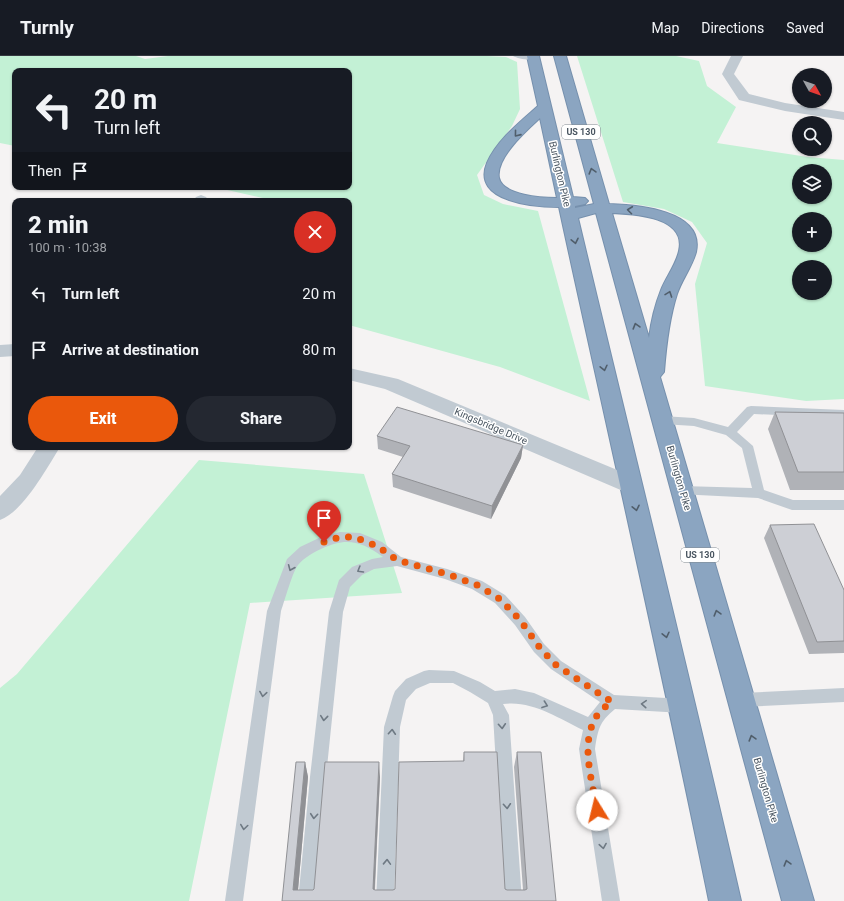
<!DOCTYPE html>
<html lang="en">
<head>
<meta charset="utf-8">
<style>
	:root { --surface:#171b24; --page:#242831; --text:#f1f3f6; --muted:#9ea1a6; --line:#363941; --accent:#ea580c }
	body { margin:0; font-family:Roboto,sans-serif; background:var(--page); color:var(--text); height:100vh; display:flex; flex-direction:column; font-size:15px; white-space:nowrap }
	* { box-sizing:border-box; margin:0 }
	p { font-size:13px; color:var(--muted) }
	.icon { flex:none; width:22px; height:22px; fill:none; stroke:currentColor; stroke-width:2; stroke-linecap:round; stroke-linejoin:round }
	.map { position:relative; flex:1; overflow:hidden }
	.side { position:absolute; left:12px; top:142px; width:340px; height:252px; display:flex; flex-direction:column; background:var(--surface); border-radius:8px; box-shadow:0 1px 3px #0004 }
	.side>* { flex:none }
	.banner { position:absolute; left:12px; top:12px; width:340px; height:122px; border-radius:8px; box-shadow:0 1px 3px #0004; background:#171b24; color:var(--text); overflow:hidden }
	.needle { width:26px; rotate:130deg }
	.tools { position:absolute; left:792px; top:12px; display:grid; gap:8px }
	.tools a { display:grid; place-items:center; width:40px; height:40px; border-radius:50%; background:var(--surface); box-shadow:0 1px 3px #0004; font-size:20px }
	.pin { position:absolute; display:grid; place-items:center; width:34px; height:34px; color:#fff; margin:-41px -17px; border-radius:50% 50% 50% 0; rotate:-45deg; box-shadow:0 0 4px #0007 }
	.pin .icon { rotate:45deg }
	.me { position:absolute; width:44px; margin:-22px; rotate:351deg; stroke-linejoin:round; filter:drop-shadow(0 0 3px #0008) }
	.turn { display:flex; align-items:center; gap:14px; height:84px; padding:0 16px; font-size:18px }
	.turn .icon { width:52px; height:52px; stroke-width:2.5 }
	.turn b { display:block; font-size:28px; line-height:34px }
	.then { display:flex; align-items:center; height:38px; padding:0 16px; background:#0003; gap:8px; font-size:15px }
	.round { display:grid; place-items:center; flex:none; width:42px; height:42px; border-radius:21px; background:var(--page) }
	.summary { display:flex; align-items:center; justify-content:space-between; height:68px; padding:0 16px }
	h1 { font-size:24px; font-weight:800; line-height:30px }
	.action { display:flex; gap:8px; margin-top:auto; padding:8px 16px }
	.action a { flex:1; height:46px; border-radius:24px; background:var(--accent); color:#fff; font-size:16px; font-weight:800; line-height:46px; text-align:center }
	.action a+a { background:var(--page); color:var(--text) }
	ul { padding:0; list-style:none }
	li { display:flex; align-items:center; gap:12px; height:56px; padding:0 16px }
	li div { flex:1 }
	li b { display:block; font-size:15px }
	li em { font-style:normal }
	header { display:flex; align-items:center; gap:24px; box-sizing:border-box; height:56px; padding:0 20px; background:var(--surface); border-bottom:1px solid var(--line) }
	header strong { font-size:19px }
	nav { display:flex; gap:22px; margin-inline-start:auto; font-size:14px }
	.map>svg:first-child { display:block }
	.green { fill:#c3f1d5; fill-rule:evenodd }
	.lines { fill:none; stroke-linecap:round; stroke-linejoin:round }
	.highway-casing { stroke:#7690ad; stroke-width:2 }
	.lane { fill:#c1cad2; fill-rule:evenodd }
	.street { fill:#c1cad2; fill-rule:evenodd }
	.highway { fill:#8ba5c1; fill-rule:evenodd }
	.wall { fill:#b0b2b7 }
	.shaded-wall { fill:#909195 }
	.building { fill:#cdcfd5; stroke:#909195 }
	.oneway { stroke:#505e6b }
	.oneway2 { stroke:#6e7983 }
	.route { stroke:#ea580c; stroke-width:7; stroke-dasharray:0 12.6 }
	.labels { text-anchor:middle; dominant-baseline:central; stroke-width:3; stroke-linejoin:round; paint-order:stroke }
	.shield { fill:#fff; stroke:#808990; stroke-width:1 }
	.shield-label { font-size:9px; font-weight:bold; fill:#4a5661 }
	.street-label { font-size:10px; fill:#4a5661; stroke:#fff }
</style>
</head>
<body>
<header>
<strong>Turnly</strong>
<nav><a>Map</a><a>Directions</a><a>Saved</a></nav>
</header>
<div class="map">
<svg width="844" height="845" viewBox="0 0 844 845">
	<rect width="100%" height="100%" fill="#f5f3f3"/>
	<path class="green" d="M0,0H136L145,3L168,0H487L506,1L517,6L520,53L512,70L477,119L484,139L503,148L538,155L590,345L500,311L349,269V145H276L214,131H349V15H15V90L0,87Z
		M577,0H676L699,5L707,30L736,51L717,87L808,101L844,104V343L806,345L705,330L695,228L707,187L692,166L664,153L623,146ZM799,115H825V141H799ZM799,163H825V189H799ZM799,211H825V237H799Z
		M199,404L364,418L402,537L250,547L189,845H0V632L17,618Z"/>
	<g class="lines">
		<g class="highway-casing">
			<path id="highway" d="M527,0H539L573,141L585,142L588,145L585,148L575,150V152L594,148L554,0H566L609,148C637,149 705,154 696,196C692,211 682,223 677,238C669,263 666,290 664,316L660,321L814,845H782L596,157L578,162C632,389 689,617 741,845H709C662,613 609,382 559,151C535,151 471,146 487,107C497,84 520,66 538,50ZM540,62L557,142C543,142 503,140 499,122C495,102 527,74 540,62ZM612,157C636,158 687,161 679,195C676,209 666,221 661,234C655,249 651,266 649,282Z"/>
		</g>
		<path class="lane" d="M513,0H534L537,2C532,5 518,3 513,0Z
			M751,350L844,354V362L754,358L737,376L753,390L764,434L793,444H844V454H792L758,442L678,438L676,435L678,432L682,430L752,432L742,392L726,379L694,370L662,368L658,367L656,364L658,361L662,360L694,362L728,371L747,351Z
			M340,476L360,477L382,486L401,501L447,513L482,525L505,539L525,561L544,588L561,605L614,639L683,643L688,645L690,650L688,655L683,657L615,653C599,666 598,674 595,693L620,845H602L579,693L583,674C558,662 532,644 503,648L509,659L522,845H504L493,659L488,647L470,636L453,627H430L416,633L406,644L400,671L394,845H376L384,671L393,640L395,635L406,623L424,615L429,614L454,615L480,626L495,635L515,633L534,637L588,661L600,646L551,613L534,596L515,569L495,547L472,533L445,523L397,510L374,513L362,519L350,531L343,556L326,721L316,845H298L310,721L329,556L339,524L352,511L372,503L383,501C361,485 346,481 321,493C312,497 304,502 298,509C292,517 285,544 281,555L243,845H225L267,555L287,503L300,491L319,482Z
			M844,632V646L741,651L736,649L734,644L736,639L741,637Z"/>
		<path class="street" d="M731,0H743L734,18L749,38L785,47L844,56V64L785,55L739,44L722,18Z
			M201,139L206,141L209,145H193L196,141Z
			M15,288V300L0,301V289Z
			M349,312L398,323L639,423L642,429L639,435L631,437L623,435L385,333L349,324Z
			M38,391H60C47,412 23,456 0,464V440L20,419Z"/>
		<use href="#highway" class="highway"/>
	</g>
	<path class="wall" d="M775,356L844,357V434H790L768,373Z
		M377,380L523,389L521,402L491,463L393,431L392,418L403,401L378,393Z
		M770,469L844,534V597L809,598L764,482Z
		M464,696L505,833L507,834H523L514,711L517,696L556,845H282L305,706L308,721L298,834H313L314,833L380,721L375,834H393L395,833L463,705Z"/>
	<path class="shaded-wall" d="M523,389L521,402L491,463L492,450Z
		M305,706L308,721L297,845L293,834Z
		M379,706L380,721L374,845L373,833Z"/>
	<path class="building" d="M397,351L523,389L492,450L392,418L410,390L377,380Z
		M775,356L844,357V416H798Z
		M814,468L844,534V585L817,586L770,469Z
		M464,696H497L505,833L507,834H525L527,833L517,696H541L556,845H282L296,706H305L293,834H313L314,833L325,706H379L373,833L375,834H393L395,833L399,706L464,705Z"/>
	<defs><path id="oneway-chevron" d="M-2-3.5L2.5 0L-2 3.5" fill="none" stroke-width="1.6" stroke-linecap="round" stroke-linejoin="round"/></defs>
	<g class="oneway">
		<use href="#oneway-chevron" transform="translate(517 78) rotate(129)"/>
		<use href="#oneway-chevron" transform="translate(592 115) rotate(-106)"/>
		<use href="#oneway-chevron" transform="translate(630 154) rotate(-173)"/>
		<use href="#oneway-chevron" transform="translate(575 185) rotate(78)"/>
		<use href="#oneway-chevron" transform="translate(669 238) rotate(-70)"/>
		<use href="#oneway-chevron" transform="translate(636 270) rotate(-106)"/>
		<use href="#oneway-chevron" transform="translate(604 312) rotate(77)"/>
		<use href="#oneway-chevron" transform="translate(636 452) rotate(78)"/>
		<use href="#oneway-chevron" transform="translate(717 557) rotate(-106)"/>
		<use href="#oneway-chevron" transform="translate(666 579) rotate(77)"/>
		<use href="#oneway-chevron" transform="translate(752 682) rotate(-106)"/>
		<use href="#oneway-chevron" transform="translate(787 807) rotate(-106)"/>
	</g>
	<g class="oneway2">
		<use href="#oneway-chevron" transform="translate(291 512) rotate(113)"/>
		<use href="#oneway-chevron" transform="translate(360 514) rotate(149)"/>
		<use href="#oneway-chevron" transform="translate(263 638) rotate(99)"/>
		<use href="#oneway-chevron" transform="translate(644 648) rotate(-176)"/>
		<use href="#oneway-chevron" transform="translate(545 649) rotate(20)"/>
		<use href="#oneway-chevron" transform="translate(324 662) rotate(96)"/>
		<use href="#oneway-chevron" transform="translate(502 670) rotate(86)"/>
		<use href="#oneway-chevron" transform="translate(392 676) rotate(-86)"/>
		<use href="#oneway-chevron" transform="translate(507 750) rotate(86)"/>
		<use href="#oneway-chevron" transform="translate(314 760) rotate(95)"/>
		<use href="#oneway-chevron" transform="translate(244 771) rotate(98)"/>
		<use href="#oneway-chevron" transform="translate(603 790) rotate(81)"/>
		<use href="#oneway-chevron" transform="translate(387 806) rotate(-88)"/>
	</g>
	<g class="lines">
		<path class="route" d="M324,486L340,481H354L377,490L397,504L447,518L477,529L500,543L520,564L540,592L556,609L612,646C608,649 601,653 598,658C579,685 592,723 597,754"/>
	</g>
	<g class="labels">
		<g class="shield">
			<rect x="562" y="69" width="38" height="14" rx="3"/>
			<rect x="681" y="492" width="38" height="14" rx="3"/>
		</g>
		<g class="shield-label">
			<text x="581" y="76">US 130</text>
			<text x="700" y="499">US 130</text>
		</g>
		<g class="street-label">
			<text transform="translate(560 118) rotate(77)">Burlington Pike</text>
			<text transform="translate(491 370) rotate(23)">Kingsbridge Drive</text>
			<text transform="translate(679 422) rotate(74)">Burlington Pike</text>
			<text transform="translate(766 734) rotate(74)">Burlington Pike</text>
		</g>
	</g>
</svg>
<div class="tools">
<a><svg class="needle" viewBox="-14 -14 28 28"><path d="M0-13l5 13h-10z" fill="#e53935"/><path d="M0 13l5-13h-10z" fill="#9ea1a6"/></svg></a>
<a><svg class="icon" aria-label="search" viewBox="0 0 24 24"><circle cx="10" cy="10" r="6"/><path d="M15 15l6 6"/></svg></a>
<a><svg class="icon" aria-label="layers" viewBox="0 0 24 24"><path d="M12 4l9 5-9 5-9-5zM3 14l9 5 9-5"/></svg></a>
<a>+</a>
<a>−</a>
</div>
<div class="pin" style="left:324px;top:486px;background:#d93025"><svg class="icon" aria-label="arrive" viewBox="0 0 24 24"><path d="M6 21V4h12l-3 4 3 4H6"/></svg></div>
<svg class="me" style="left:597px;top:754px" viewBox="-20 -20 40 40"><circle r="19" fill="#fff"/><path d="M0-13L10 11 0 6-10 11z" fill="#ea580c"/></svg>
<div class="banner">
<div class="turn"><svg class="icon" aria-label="left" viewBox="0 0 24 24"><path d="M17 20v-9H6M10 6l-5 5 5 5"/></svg><div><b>20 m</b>Turn left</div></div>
<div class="then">Then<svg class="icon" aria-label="arrive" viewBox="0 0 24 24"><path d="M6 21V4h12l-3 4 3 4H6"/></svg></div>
</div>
<section class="side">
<div class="summary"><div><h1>2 min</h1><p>100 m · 10:38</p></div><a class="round" style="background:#d93025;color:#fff"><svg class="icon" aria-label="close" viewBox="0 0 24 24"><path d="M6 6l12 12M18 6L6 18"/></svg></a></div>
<ul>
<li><svg class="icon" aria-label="left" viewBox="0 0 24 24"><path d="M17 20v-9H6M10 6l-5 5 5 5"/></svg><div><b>Turn left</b></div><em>20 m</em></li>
<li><svg class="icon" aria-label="arrive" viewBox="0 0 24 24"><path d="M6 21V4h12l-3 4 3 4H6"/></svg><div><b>Arrive at destination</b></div><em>80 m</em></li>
</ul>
<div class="action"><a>Exit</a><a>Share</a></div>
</section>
</div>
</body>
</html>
